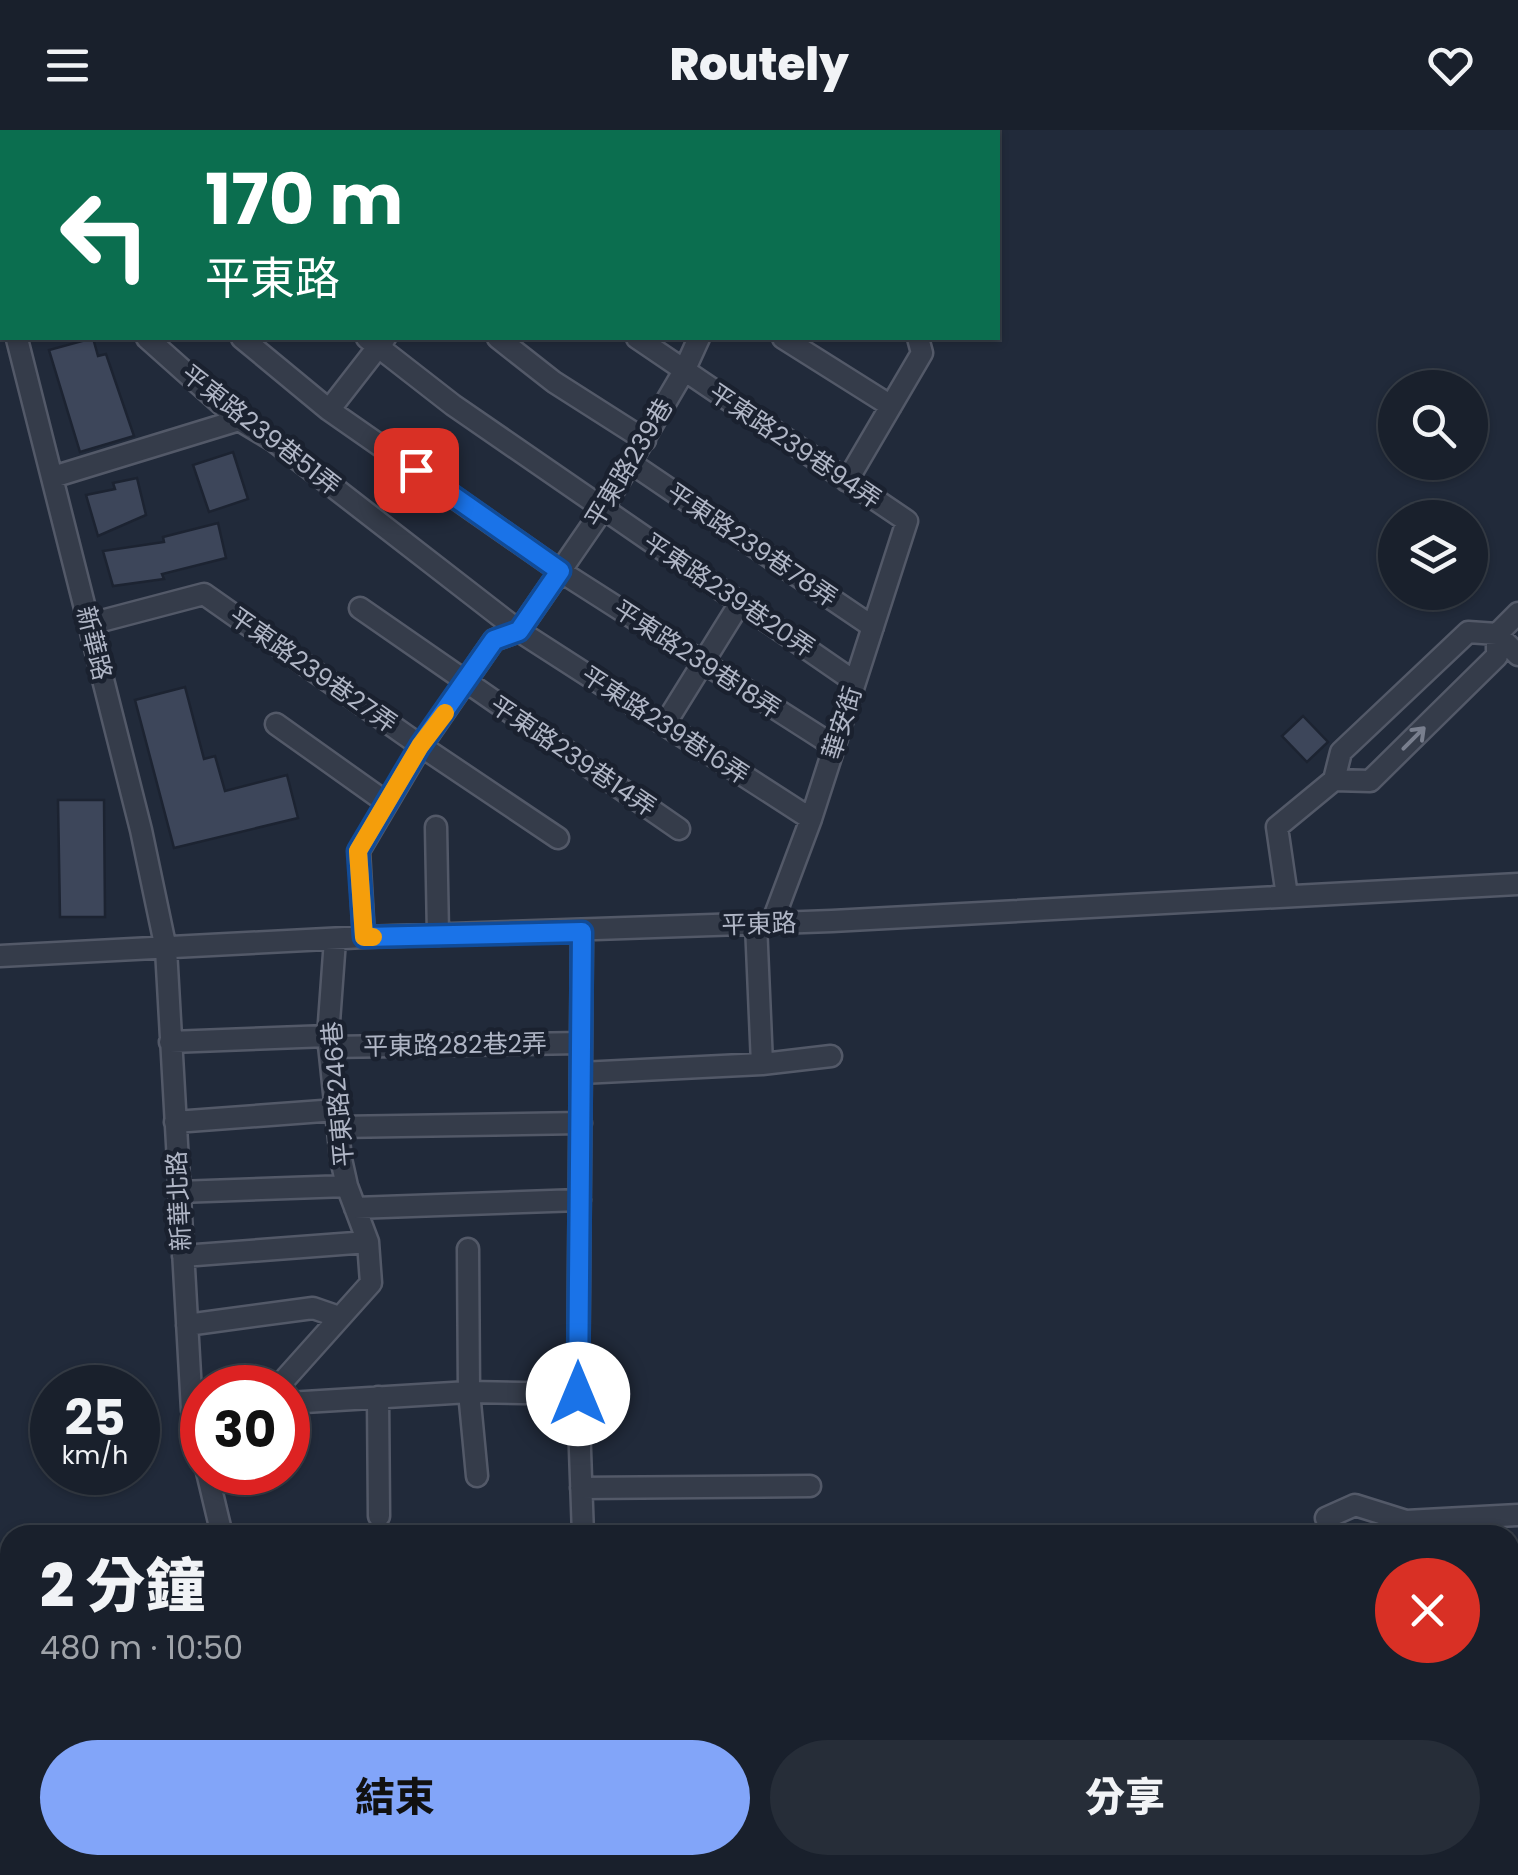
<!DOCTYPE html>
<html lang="zh-TW">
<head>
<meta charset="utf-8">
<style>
	:root { --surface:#19202c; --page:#262d38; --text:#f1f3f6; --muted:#9fa3a9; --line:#373e48; --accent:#82a5f9 }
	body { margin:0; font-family:Poppins,"Noto Sans TC",sans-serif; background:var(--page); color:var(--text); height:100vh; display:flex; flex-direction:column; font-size:38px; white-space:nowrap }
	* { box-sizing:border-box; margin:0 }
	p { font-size:32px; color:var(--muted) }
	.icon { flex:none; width:55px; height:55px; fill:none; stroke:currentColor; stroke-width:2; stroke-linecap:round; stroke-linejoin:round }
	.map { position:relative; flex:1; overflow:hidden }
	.drawer { position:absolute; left:0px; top:1395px; width:1520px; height:350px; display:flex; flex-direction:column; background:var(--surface); border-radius:30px 30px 0 0; box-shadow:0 2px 8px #0004,0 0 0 2px var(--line) }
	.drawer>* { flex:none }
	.guide { position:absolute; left:0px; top:0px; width:1000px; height:210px; box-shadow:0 2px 8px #0004,0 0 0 2px var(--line); background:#0b6e4f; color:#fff; overflow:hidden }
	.fabs { position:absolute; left:1378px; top:240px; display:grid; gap:20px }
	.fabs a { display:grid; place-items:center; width:110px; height:110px; border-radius:50%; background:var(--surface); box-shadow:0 2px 8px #0004,0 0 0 2px var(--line); font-size:50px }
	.speed { position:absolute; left:30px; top:1235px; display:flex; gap:20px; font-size:50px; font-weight:700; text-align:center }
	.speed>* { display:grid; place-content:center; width:130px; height:130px; border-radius:50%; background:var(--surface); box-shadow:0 2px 8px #0004,0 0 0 2px var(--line); line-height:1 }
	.speed small { font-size:25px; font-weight:400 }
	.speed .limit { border:15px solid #d22; background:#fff; color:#111 }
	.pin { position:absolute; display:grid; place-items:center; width:85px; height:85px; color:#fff; margin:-42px; border-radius:20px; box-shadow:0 5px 15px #0006 }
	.me { position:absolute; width:110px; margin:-55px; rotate:0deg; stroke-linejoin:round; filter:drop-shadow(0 0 8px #0008) }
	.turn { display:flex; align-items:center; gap:35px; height:210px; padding:0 40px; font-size:45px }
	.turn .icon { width:130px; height:130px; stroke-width:2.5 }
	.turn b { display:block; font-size:70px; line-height:85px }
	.round { display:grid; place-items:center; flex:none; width:105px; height:105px; border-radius:52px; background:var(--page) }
	.head { display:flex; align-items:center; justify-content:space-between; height:170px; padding:0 40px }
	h1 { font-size:60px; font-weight:800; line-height:75px }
	.cta { display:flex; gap:20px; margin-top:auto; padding:20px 40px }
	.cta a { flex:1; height:115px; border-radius:60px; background:var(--accent); color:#111; font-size:40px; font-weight:800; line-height:115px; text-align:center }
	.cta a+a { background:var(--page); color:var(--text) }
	header { display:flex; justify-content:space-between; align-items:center; height:130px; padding:0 40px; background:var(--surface); font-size:45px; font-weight:800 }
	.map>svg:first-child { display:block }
	.building { fill:#3d465a; stroke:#1c2331; stroke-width:2.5 }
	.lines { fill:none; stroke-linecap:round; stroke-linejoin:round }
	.minor-casing { stroke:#535968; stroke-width:25 }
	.minor { stroke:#353c4a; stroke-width:20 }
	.oneway { stroke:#797f8e }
	.route-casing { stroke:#114b97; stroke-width:25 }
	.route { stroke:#1a73e8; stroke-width:18 }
	.slow { stroke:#f59e0b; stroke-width:18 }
	.labels { text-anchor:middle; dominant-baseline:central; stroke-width:9; stroke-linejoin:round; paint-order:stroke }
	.street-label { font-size:25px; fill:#b0b6c6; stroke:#1a212f }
</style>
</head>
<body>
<header><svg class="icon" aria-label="menu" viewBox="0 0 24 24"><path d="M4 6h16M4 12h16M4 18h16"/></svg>Routely<svg class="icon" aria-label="heart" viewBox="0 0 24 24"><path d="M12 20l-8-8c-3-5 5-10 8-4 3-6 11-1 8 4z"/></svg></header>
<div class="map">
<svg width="1518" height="1745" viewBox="0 0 1518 1745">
	<rect width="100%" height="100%" fill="#212a3a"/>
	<path class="building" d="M93,208L98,226L106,224L134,306L80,322L49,220Z
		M233,322L248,369L209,382L193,335Z
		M137,348L146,385L98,406L86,365L115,359L113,353Z
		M218,393L226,428L162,444L164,449L113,456L103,421L164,412L163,407Z
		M185,557L204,629L215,626L225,661L287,645L298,688L174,718L135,570Z
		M1303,586L1328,612L1307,632L1282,606Z
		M58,670H104L105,787H60Z"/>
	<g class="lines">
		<g class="minor-casing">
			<path id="minor" d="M511,0L514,2
				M651,0L654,2
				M778,0L782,2
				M857,0L860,2
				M297,2L299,1
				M698,2L700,0
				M815,2L817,0
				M927,2L929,0
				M147,208L239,290L274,311L519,501L811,689
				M242,208L329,280L560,441L834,616
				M367,208L453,275L855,552
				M498,208L554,252L645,310
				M637,208L907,391L811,689L772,793
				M783,208L891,276
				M17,209L141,700L166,819L192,1280L202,1322
				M329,280L385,208
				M631,333L873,497
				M53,347L239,290
				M847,351L922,223L918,208
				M360,478L679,699
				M90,494L204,464L421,616L558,708
				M276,594L387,673
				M665,594L740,473
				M1334,650L1370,651L1497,526V504L1518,483
				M436,697L438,805
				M1287,766L1277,697L1334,650L1341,622L1468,502L1497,504L1518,525
				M756,794L762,934
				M582,802L578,1264L583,1405
				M364,807L359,721L421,616L494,510L519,501L603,379L684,241L699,208
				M0,826L364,807L832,791L1518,754
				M170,912L328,906
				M329,917L581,913
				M581,943L762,934L831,926
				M175,992L336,980
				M338,997L581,993
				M178,1062L347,1056
				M355,1078L580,1070
				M468,1119L469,1262L477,1346
				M183,1126L368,1112
				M187,1195L313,1178L339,1187
				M277,1258L371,1153L368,1112L347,1056L341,1029L328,906L335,810
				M378,1267L379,1386
				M288,1273L469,1262L578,1264
				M207,1342L222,1405
				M581,1358L810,1356
				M1326,1388L1355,1375L1406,1391L1518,1385
				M0,1464H10
				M1510,1474L1518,1473
				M543,1735L544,1745
				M0,1736L10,1714"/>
		</g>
		<use href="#minor" class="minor"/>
	</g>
	<defs><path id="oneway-shaft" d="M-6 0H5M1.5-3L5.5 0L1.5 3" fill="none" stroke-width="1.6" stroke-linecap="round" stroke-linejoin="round" transform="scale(2.5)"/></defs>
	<use class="oneway" href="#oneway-shaft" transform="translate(1414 608) rotate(-45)"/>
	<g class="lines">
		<g class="route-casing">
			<path id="route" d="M416,340L560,441L519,501L494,510L420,616L358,721L364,807L582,802L578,1264"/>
		</g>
		<use href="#route" class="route"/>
		<path class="slow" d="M373,807H364L358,721L420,616L445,583"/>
	</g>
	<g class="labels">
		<g class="street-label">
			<text transform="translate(261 300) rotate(38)">平東路239巷51弄</text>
			<text transform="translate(795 316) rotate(34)">平東路239巷94弄</text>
			<text transform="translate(629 333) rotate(-59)">平東路239巷</text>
			<text transform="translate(752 415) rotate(34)">平東路239巷78弄</text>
			<text transform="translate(729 465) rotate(34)">平東路239巷20弄</text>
			<text transform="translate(94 513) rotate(76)">新華路</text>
			<text transform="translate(697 529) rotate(33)">平東路239巷18弄</text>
			<text transform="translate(313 540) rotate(35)">平東路239巷27弄</text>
			<text transform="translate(842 593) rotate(-72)">華安街</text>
			<text transform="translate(665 595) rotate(33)">平東路239巷16弄</text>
			<text transform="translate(573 626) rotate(34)">平東路239巷14弄</text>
			<text transform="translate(759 794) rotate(-2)">平東路</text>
			<text transform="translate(455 915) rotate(-1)">平東路282巷2弄</text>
			<text transform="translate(338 964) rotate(-95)">平東路246巷</text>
			<text transform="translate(179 1071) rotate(-93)">新華北路</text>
		</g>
	</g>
</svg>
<div class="fabs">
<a><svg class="icon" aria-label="search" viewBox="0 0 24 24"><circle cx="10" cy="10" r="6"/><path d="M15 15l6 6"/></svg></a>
<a><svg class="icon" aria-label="layers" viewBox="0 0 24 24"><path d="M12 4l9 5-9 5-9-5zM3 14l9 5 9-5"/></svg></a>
</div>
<div class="speed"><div>25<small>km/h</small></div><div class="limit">30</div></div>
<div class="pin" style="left:416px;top:340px;background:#d93025"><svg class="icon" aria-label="arrive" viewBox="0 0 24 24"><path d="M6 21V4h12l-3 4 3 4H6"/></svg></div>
<svg class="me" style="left:578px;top:1264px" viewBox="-20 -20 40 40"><circle r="19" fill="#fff"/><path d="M0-13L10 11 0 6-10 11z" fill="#1a73e8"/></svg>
<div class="guide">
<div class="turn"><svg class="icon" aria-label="left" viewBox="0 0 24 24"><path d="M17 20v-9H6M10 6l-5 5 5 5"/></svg><div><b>170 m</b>平東路</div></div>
</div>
<section class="drawer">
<div class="head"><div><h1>2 分鐘</h1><p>480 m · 10:50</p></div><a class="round" style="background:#d93025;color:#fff"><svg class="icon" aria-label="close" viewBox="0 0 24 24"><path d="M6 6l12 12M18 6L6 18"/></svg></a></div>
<div class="cta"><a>結束</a><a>分享</a></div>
</section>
</div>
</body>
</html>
